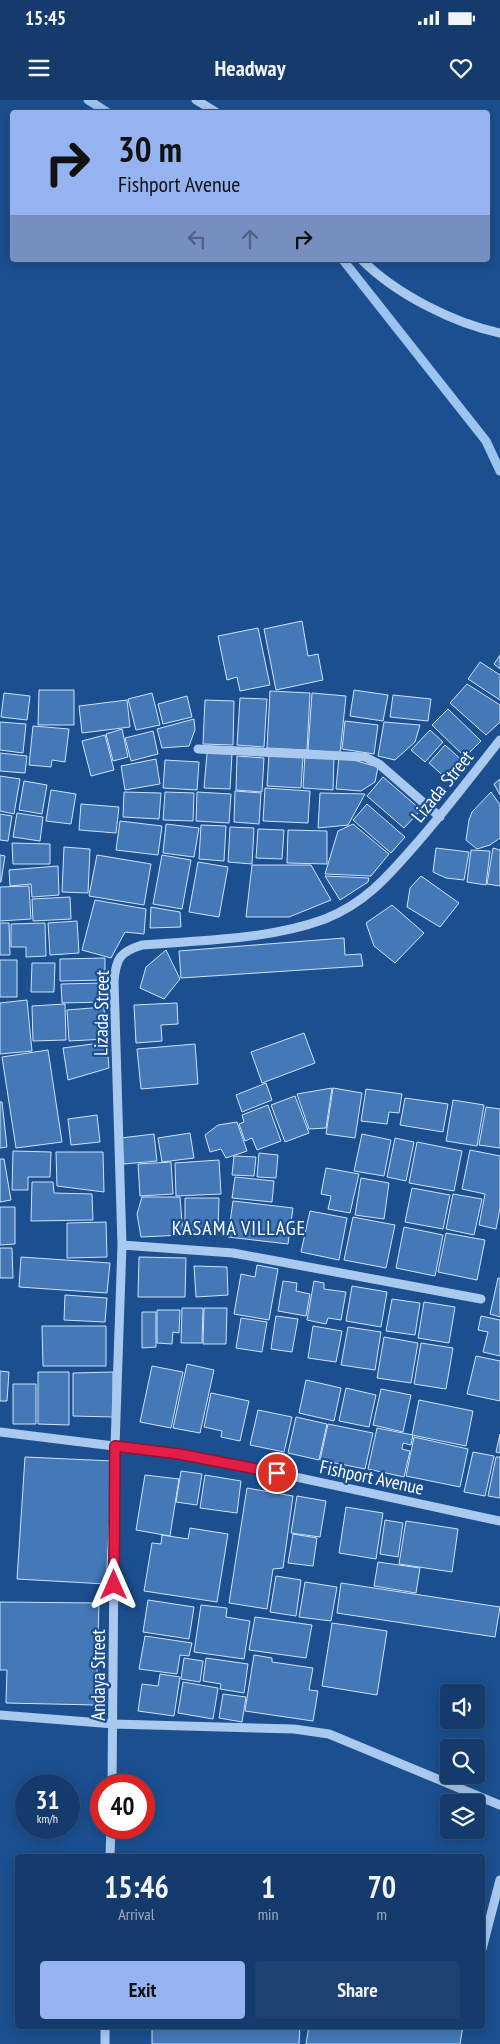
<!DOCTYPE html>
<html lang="en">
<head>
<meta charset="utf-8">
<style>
	:root { --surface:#143b6b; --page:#1d4271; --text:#f1f3f6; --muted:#9dadc1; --line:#33557e; --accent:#95b2f1 }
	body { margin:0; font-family:"PT Sans Narrow",sans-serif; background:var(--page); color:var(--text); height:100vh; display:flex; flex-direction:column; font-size:19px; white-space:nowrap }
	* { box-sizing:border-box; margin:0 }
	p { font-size:16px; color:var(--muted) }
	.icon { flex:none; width:28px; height:28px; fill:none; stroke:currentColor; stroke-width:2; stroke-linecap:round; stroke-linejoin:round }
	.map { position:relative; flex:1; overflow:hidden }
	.side { position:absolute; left:15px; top:1754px; width:470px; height:175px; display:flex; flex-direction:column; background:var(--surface); border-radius:5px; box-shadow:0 2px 12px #0003,0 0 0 1px var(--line) }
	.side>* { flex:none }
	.top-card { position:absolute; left:10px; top:10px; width:480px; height:152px; border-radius:5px; box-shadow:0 2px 12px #0003,0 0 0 1px var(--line); background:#95b2f1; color:#111; overflow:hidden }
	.fabs { position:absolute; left:440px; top:1584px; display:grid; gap:10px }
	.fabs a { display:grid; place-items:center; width:45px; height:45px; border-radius:5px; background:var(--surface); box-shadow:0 2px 12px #0003,0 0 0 1px var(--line); font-size:25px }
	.speed { position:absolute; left:15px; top:1674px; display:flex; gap:10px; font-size:25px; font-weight:700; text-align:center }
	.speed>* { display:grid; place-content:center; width:65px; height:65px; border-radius:50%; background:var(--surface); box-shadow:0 2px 12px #0003,0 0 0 1px var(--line); line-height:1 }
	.speed small { font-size:12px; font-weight:400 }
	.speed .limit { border:8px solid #d22; background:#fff; color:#111 }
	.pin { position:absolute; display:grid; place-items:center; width:42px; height:42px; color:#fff; margin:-21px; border:2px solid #fff; border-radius:50%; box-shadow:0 1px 5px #0007 }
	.me { position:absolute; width:55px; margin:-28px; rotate:0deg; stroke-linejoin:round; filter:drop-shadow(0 0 4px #0008) }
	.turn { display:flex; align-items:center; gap:18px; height:105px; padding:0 25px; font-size:22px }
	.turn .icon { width:65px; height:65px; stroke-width:2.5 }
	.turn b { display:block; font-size:35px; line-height:42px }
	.lanes { display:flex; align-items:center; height:48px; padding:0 25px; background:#0003; justify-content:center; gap:25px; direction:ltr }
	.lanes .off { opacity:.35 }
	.eta { display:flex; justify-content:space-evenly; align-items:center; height:85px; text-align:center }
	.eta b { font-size:30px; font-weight:700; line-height:35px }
	.cta { display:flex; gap:10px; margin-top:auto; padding:10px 25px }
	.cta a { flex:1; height:58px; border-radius:5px; background:var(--accent); color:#111; font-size:20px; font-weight:700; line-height:58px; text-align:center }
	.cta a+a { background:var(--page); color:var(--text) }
	.status { display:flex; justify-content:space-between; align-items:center; height:35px; padding:0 25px; background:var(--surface); direction:ltr }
	.status svg { height:14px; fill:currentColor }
	header { display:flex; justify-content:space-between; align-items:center; height:65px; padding:0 25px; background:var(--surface); font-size:22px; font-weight:700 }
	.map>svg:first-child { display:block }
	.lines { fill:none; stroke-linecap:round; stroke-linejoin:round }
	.stream { stroke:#9cc4f0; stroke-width:9 }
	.building { fill:#4478b7; stroke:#cfe3fa }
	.minor { stroke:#a9c9ee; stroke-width:9 }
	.route-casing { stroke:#92132f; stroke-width:12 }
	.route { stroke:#e11d48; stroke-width:9 }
	.labels { text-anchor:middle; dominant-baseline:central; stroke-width:4.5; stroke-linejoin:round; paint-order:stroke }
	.street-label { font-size:19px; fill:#fff; stroke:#1b4f8f }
	.neighbourhood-label { font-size:20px; letter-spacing:1px; fill:#fff; stroke:#1b4f8f }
</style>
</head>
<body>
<div class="status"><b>15:45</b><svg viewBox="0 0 49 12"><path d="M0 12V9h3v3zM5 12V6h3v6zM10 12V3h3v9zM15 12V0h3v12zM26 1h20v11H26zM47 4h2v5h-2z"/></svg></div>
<header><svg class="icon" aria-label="menu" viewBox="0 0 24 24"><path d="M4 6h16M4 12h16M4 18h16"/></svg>Headway<svg class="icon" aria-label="heart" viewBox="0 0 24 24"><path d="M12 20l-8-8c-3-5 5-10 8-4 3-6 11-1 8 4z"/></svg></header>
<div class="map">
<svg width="500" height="1944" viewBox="0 0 500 1944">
	<rect width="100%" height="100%" fill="#1b4f8f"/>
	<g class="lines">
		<path class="stream" d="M88,0L107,12
			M343,160L486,341L500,371"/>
	</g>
	<path class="building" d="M302,521L308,556L318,554L323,580L276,590L264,529Z
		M258,528L270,585L240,591L237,577L227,580L218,536Z
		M500,555V569L494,564Z
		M480,562L500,575V600L468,579Z
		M467,584L500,605V622L486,635L450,603Z
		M39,590H74V625H38Z
		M354,590L388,595L383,621L350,616Z
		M270,591L310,593L307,650L267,648Z
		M4,593L30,596L27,620L1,617Z
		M152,593L160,625L136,630L128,599Z
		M312,593L346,596L340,653L308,650Z
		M393,595L431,599L428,621L390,617Z
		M187,596L192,617L163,624L158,604Z
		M240,598L267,599L264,647L237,645Z
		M127,600L130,627L82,633L79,606Z
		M205,600L234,601L233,645L203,644Z
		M448,609L481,641L465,657L432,625Z
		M194,619L195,630L189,646L162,648L157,629Z
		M345,621L378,625L374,654L342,649Z
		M0,622L26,624L23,653L0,650Z
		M384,622L420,625L415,642L395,660L378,656Z
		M33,626L69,629L65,662L52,660L51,667L29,665Z
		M122,629L128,657L113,661L106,634Z
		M430,630L443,642L425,662L411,650Z
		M153,631L158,654L131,661L125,638Z
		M105,635L114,670L91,676L82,641Z
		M445,645L465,663L449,681L429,663Z
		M0,653L27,656L25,673L0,671Z
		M207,653L232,654L230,689L204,688Z
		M269,655L303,657L301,688L267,686Z
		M305,655L334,657L333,690L303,688Z
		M237,656L264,658L262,692L236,690Z
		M339,656L378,667L375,682L361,691L336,689Z
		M156,659L160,684L125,690L121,666Z
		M165,660L199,662L197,690L163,688Z
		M0,676L20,679L14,714L0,711Z
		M383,677L421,710L404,728L367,696Z
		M500,679V695L494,684Z
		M24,681L47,685L42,714L19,710Z
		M265,688L310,691L308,723L263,721Z
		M51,690L76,694L71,724L46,721Z
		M235,691L261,693L259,724L234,722Z
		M124,692L161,693L159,719L123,717Z
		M165,692L194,693L193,721L163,720Z
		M197,692L231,694L229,723L196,721Z
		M491,692L500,705V738L490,745L477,749L466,740L469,720L472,712Z
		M320,693L365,694L348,725L318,728Z
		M81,704L119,707L116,733L79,730Z
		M367,704L405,737L391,753L353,720Z
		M17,713L43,717L40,741L13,737Z
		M0,714L12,716L8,741L0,740Z
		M120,721L162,726L158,755L116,750Z
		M166,724L199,728L194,757L163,753Z
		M353,724L389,754L371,776L325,774L338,731Z
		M201,725L226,726L224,761L199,759Z
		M230,727L254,728L252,764L228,762Z
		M258,729L284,730L282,759L256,758Z
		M288,730L327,731V764L287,763Z
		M12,743L50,744V764H13Z
		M64,747L90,749L88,793L62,792Z
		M436,748L469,752L464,780L446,778L433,772Z
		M493,748L500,750V786L487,784Z
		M471,750L490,751L486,785L467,782Z
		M0,755L5,756L1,782H0Z
		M97,755L151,764L144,805L89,796Z
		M162,755L191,760L182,809L153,804Z
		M198,762L228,767L219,817L189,812Z
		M252,765H311L331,800L289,817H246Z
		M58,766L59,795L32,797L31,784L10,786L9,770Z
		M325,776L369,778L368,782L340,800Z
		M421,776L459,803L440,827L407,807L410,788Z
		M29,786L31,819L0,821V787Z
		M70,797L71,819L33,821L32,799Z
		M95,800L146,809L144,834L125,832L111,858L82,850Z
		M392,805L424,833L395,863L374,846L366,823Z
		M151,807L180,812L181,827L150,828Z
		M77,821L79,853L50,855L48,823Z
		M0,823H9L10,855H0Z
		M45,823L46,856L26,857V847H11V824Z
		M344,838L345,855L361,854L363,866L181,878L179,851Z
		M166,850L180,879L164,899L140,888L146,867Z
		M105,858V880L60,881V859Z
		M0,860H17V897H0Z
		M32,863H55L54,892H31Z
		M105,883L106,902L62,903L61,884Z
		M27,900L32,951L0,954V903Z
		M177,903L178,924L161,925L162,941L136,943L134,905Z
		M65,904L66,940L33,941L32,906Z
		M104,907L106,939L69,941L67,910Z
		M304,933L315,963L262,983L251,952Z
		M107,942L109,968L68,980L63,948Z
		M195,944L198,984L141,989L137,949Z
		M48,950L62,1042L16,1048L2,957Z
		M266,983L272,1000L242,1012L236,995Z
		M332,988L326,1028L309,1029L297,994Z
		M333,988L362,993L355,1038L326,1034Z
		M366,989L402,994L399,1013L389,1012L387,1024L361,1021Z
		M295,996L309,1033L285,1042L271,1005Z
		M405,998L448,1004L443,1032L400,1025Z
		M453,1000L484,1005L477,1046L446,1041Z
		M0,1002H2L7,1047L0,1048Z
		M268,1005L281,1041L257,1050L252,1038L245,1041L239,1024L244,1022L242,1015Z
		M486,1007L500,1009V1048L479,1045Z
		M97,1015L100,1042L71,1045L68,1019Z
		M237,1022L247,1051L226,1058L221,1049L210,1052L205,1035L218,1025Z
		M190,1033L194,1058L162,1062L158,1038Z
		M154,1034L157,1061L124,1064L121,1038Z
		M362,1034L391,1040L384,1076L354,1071Z
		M395,1038L414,1042L406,1081L387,1077Z
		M417,1042L462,1051L454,1091L409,1083Z
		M470,1050L500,1056V1108L496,1129L479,1125L485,1094L462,1089Z
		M13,1051L51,1052L50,1077H28V1090H12Z
		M56,1052H103L104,1092L57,1086Z
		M259,1053L278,1055L276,1078L257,1077Z
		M234,1056L256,1057L254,1076L232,1075Z
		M0,1059H4L11,1100L0,1102Z
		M219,1060L221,1094L176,1096L175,1063Z
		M171,1062L173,1094L140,1096L138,1064Z
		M326,1068L359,1074L350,1113L328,1109L331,1096L321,1094Z
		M235,1077L274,1081L272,1102L232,1098Z
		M361,1078L389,1083L384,1119L355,1115Z
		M32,1082H53L54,1093L92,1094L93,1120L31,1121Z
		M412,1088L450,1095L443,1129L405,1122Z
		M453,1094L482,1099L474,1135L446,1129Z
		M142,1097H180L183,1135L141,1137L137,1114Z
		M185,1098H219L218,1132H185Z
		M233,1101L293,1108L288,1144L228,1137Z
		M0,1107H15V1144L0,1145Z
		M310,1111L347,1118L339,1160L301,1152Z
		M353,1117L395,1125L386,1168L344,1160Z
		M106,1122L107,1157L67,1158V1123Z
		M404,1127L443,1135L435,1176L396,1168Z
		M446,1133L485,1140L477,1180L438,1172Z
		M0,1148H12L13,1178H0Z
		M21,1157L110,1163L107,1193L19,1187Z
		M139,1157L186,1158L185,1197H138Z
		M257,1165L278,1169L269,1220L234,1214L241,1174L255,1177Z
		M194,1166L227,1167L228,1195L196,1197Z
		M498,1178H500V1217L490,1214Z
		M283,1181L297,1183L296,1191L310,1194L306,1216L278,1211Z
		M314,1181L324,1183V1189L346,1192L341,1220L328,1218L326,1224L307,1220Z
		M352,1186L387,1192L381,1227L346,1221Z
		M65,1195L107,1198L105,1222L64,1220Z
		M392,1199L420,1203L415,1235L386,1231Z
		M424,1202L455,1207L449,1243L418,1238Z
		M182,1208H203L202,1243H181Z
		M204,1208H227L226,1244H203Z
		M157,1210H180L179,1233L173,1232L172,1244L157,1243Z
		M142,1212H156V1247L142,1248Z
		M276,1216L298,1219L292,1252L271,1249Z
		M481,1216L500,1220V1256L483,1252L488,1232L478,1230Z
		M241,1218L267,1222L262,1252L236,1248Z
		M42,1226H106V1266H43Z
		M313,1226L342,1231L336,1262L308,1258Z
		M348,1227L381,1232L375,1270L341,1265Z
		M384,1237L418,1243L411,1283L377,1278Z
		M421,1243L453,1248L446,1289L414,1284Z
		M476,1256L500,1261V1301L467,1294Z
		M187,1264L214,1270L200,1333L173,1328Z
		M152,1266L183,1272L171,1328L140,1322Z
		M0,1271L9,1272L7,1301H0Z
		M38,1272H69V1325L38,1324Z
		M113,1272V1317L73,1316V1273Z
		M306,1280L341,1288L334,1321L299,1313Z
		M13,1284H36V1324H13Z
		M346,1288L376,1295L369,1327L339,1321Z
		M381,1289L411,1295L403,1332L373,1325Z
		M211,1293L249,1301L240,1341L221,1337L222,1331L204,1327Z
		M419,1300L473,1311L466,1346L412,1335Z
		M258,1310L292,1317L284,1352L250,1345Z
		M296,1317L327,1324L319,1360L288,1353Z
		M328,1324L373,1333L365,1369L320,1360Z
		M377,1328L413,1335L411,1345L403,1343L402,1349L410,1351L404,1377L368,1369Z
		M500,1334V1353L496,1352Z
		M414,1337L468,1349L460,1387L406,1376Z
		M473,1352L494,1356L485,1396L464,1392Z
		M25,1357L113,1361L106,1484L17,1479Z
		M496,1357H500V1398L488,1396Z
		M181,1371L202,1374L197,1405L176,1402Z
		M145,1375L179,1379L170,1436L136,1430Z
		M205,1375L241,1381L237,1413L200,1408Z
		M247,1388L293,1396L283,1468L273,1469L267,1509L229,1503Z
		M297,1396L326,1401L320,1437L291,1433Z
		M346,1407L383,1413L376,1459L339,1453Z
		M385,1420L403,1423L398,1457L380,1454Z
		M406,1421L458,1429L452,1472L399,1464Z
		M190,1428L228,1434L217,1502L144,1491L152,1443L161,1444L162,1435L188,1439Z
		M293,1434L317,1438L313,1466L288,1463Z
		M378,1462L420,1468L416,1493L374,1486Z
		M276,1476L301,1480L296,1516L270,1512Z
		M305,1482L337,1487L331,1521L299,1517Z
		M341,1483L500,1507L495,1537L337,1513Z
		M148,1500L194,1507L189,1539L143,1532Z
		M0,1502L99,1503L96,1605L6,1603L7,1570H0Z
		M201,1505L227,1508L226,1517L250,1521L244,1559L194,1552Z
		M255,1517L312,1525L306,1558L249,1550Z
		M332,1523L387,1531L377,1595L322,1586Z
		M145,1536L192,1543L189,1556L180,1555L177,1574L139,1569Z
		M254,1555L272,1558V1562L313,1568L309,1590L318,1591L313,1621L245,1611Z
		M184,1558L203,1561L200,1582L181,1579Z
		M206,1558L248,1564L244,1593L220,1589L221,1584L203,1581Z
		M160,1574L180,1577L174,1616L138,1611L142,1584L158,1586Z
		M183,1582L218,1588L213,1619L178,1613Z
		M223,1594L246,1597L242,1622L219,1618Z
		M152,1926H300L299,1944H152Z
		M309,1926H463L460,1944H306Z"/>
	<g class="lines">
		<path class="minor" d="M196,0L216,12
			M362,160C396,194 453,223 500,233
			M198,649L365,657L379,664L440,717
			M122,1145L233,1153L481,1199
			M0,1332L179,1354L240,1365L500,1421
			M0,1615L114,1624L294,1629L329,1634L500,1705
			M112,1685L115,1346L122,1145L114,881C116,858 120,852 142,845C202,840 268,840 325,819C366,803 389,775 417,743C446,710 473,674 500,640
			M110,1756L111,1728
			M482,1849L500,1780
			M105,1944V1926"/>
	</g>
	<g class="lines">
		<g class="route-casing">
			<path id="route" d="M114,1485L115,1346L179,1354L277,1373"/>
		</g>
		<use href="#route" class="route"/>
	</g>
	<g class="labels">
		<g class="street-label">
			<text transform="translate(442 686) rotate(-51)">Lizada Street</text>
			<text transform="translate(101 913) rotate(-89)">Lizada Street</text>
			<text transform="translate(372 1377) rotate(12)">Fishport Avenue</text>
			<text transform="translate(98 1575) rotate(-90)">Andaya Street</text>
		</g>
		<g class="neighbourhood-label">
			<text x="239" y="1128">KASAMA VILLAGE</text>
		</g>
	</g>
</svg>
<div class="fabs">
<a><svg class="icon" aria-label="sound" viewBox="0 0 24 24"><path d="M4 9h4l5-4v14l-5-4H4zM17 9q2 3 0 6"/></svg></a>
<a><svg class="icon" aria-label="search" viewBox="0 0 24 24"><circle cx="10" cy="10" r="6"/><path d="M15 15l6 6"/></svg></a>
<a><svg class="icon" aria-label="layers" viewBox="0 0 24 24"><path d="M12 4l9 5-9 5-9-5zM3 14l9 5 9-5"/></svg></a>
</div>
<div class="speed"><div>31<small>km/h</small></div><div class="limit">40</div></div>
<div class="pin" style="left:277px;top:1373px;background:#d93025"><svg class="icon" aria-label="arrive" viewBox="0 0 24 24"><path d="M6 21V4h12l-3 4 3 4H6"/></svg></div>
<svg class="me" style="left:114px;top:1485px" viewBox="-20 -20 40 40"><path d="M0-17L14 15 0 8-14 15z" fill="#e11d48" stroke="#fff" stroke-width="4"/></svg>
<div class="top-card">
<div class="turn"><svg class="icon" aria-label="right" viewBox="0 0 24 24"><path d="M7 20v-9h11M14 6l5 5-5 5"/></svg><div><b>30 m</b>Fishport Avenue</div></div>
<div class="lanes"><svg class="icon off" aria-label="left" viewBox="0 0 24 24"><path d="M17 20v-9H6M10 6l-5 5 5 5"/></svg><svg class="icon off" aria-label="ahead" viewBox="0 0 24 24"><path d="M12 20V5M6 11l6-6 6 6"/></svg><svg class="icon" aria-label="right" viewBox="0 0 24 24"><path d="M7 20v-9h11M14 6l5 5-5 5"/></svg></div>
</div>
<section class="side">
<div class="eta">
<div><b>15:46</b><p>Arrival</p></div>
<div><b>1</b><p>min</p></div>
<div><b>70</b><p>m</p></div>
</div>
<div class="cta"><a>Exit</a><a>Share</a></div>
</section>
</div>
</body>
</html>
